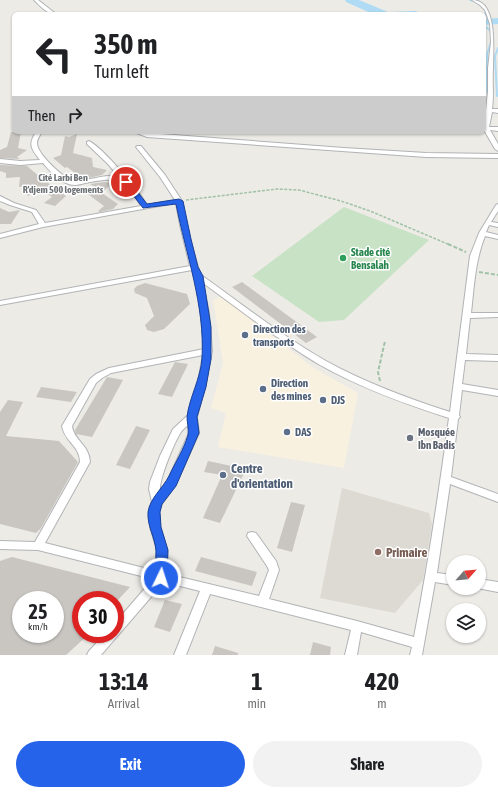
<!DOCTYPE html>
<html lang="en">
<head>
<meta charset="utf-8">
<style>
	:root { --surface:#fff; --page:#f2f2f2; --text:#202124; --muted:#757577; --accent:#2563eb }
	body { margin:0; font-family:"Asap Condensed",sans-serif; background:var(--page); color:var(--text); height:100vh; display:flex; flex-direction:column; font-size:15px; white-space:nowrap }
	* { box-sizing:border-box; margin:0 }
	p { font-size:13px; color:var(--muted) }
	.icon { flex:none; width:22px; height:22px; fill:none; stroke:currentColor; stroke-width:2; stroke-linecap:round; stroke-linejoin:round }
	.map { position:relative; height:655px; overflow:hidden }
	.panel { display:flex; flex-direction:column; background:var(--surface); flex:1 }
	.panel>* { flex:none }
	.hud { position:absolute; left:12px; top:12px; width:474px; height:122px; border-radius:6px; box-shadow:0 1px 3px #0004; background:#fff; color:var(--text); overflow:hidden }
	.needle { width:26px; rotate:63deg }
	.controls { position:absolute; left:446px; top:555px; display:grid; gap:8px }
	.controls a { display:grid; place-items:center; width:40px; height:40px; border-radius:50%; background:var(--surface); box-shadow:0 1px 3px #0004; font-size:20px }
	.speed { position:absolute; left:12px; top:591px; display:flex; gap:8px; font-size:20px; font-weight:700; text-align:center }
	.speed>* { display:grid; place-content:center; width:52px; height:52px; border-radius:50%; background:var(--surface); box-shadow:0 1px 3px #0004; line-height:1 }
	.speed small { font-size:10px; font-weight:400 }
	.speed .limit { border:6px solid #d22; background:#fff; color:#111 }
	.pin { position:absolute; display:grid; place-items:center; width:34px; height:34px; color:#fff; margin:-17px; border:2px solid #fff; border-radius:50%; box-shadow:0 1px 4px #0007 }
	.me { position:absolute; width:44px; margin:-22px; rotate:4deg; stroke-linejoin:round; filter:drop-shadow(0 0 3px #0008) }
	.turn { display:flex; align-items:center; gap:14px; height:84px; padding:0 16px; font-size:18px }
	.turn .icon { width:52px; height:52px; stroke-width:2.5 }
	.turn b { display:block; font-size:28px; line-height:34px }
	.then { display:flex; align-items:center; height:38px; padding:0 16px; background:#0003; gap:8px; font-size:15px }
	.eta { display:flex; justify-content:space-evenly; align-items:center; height:68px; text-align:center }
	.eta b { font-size:24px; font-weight:700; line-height:28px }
	.cta { display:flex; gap:8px; margin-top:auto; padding:8px 16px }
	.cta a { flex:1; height:46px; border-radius:24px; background:var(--accent); color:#fff; font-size:16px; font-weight:700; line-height:46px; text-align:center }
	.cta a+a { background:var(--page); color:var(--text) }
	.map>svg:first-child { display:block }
	.commercial { fill:#f9f1df }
	.education { fill:#dddad4 }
	.green { fill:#c8e2c5 }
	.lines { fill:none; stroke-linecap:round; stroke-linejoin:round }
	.stream { stroke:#afdcf4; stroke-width:2 }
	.river { fill:#afdcf4; fill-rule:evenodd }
	.building { fill:#c9c6c2; fill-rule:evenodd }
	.minor-casing { stroke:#b1b3b6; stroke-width:2 }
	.path-far1 { stroke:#9fc2a6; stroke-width:1.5; stroke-dasharray:3 1.5; stroke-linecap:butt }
	.path { stroke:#9fc2a6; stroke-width:2; stroke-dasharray:4 2; stroke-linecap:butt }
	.minor { fill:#fff; fill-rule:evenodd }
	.route { fill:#2563eb; stroke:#184099 }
	.leisure-dot { fill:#2e9e5b; stroke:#fff; stroke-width:1.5 }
	.service-dot { fill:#5c6f8a; stroke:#fff; stroke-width:1.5 }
	.worship-dot { fill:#6b7280; stroke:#fff; stroke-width:1.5 }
	.education-dot { fill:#8d6e63; stroke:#fff; stroke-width:1.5 }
	.labels { text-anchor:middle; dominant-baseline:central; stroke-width:3; stroke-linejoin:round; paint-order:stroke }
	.far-neighbourhood-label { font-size:10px; font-weight:bold; fill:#6e7376; stroke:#fff }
	.leisure-label { font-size:11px; font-weight:bold; fill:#27864d; stroke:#fff; text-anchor:start }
	.service-label { font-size:11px; font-weight:bold; fill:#4e5e75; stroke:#fff; text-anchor:start }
	.worship-label { font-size:11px; font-weight:bold; fill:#5b616d; stroke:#fff; text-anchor:start }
	.near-service-label { font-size:13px; font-weight:bold; fill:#4e5e75; stroke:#fff; text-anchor:start }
	.near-education-label { font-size:13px; font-weight:bold; fill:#785e54; stroke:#fff; text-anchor:start }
</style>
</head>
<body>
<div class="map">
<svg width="498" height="655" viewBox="0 0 498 655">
	<rect width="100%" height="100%" fill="#edebe6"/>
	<path class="commercial" d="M222,296L312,367L358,393L344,468L218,447L226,413L211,408L223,363L213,300Z"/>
	<path class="education" d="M342,488L429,513L432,524L423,580L395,613L320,598Z"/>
	<path class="green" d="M344,207L429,240L344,320L319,322L252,276Z"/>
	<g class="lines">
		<path class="stream" d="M470,0L478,2
			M485,16L486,10
			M486,27L493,33
			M486,92L487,54L492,39
			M497,96L495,56L498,48"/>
		<path class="river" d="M345,0H359L388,12L416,11L421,14H373L346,2Z
			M498,18V24L484,25V19Z"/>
	</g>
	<path class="building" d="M11,132H21L18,148L27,150L17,157L20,159L0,158V150L7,147Z
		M77,134L73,153L92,158L93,167L107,170L102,175L83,179L67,167L65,168L53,158L61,155L65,136L69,137Z
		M0,165L27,166L40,177L43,175L54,177L47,182L66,196L55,206L44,203L52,197L39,188L28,196L25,192L31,186L19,187L20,177L6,178V173L0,171Z
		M104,182L112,183L102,193L118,204L113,209L100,212L98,211L104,206L81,189L95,187L90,184Z
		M0,208L9,212L20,210L11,224H0Z
		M242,282L317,337L306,343L232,287Z
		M145,283L187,294L190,304L164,329L154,332L147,330L145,325L154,316L147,298L135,293L134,289L137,286Z
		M175,362L188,364L172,397L158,394Z
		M107,377L123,380L92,437L76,434L75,430Z
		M41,387L77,392L71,402L36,397Z
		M8,400L23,402L6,436L59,441L78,462L41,528L36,533L0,524V412Z
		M136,426L150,430L130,469L116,465Z
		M208,461L246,469L220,523L203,518L222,475L204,472Z
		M291,502L305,505L292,552L277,548Z
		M12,557L79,574L130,587L118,600H81V634H89L66,655H0V561ZM21,600H55V634H21Z
		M201,557L257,572L252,586L195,571Z
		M165,600L182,604L170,632L154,627Z
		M313,642L331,647L330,655H310Z
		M215,646L238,653V655H212Z"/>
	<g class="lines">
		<g class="minor-casing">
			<path id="minor" d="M34,0H38L56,14C47,14 40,6 34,0Z
				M472,0C498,0 493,49 493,68C492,82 494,95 492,109H498V113L492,112L489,127H498V131L490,130L498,144V151L495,149L484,130L488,91V68L491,42L490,24L485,10L480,5Z
				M36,132H42C40,135 37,139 37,143C37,154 61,175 70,180C86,183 101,174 118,176L108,164L87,144V142L89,141C103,148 138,190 147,205L175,200L160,177L136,147L137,146H141L165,175L182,201L186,225L198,267L201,275C242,304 282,336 326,361C366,383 407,398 450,412L470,256L479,233L496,205L498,204V211L491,222L498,223V227L489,225L486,232L498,235V239L485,236C475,261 474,287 471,313H498V317L470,318L466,354L498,355V361L465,360L462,384L498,390V396L462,390L459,415L460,417L458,419L451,477L498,494V502L450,484L437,573L453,575V585L435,582L422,655H410L412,647L361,632L357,655H345L351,630L210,594L186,655H174L200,591L164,582L101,655H87L89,651L105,634H115V623L153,579L38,550L0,549V541L35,542L80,462C80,446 65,442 62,426L90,379L96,374L109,368L204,349C202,325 201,292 192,270L0,305V301L190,266L180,225L176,203L43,227L0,238V234L39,224L32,212L10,205L0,201V196L14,203L36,210L45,223L141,206C123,177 117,177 85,183C79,185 72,186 66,183C57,180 49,170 43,163L20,165L0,163V159L20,161L40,160C31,149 28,144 36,132ZM203,283C242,311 279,341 320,365C361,388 405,404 449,418C439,492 428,565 414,637L357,621L269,599L279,570L276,561L256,533L252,532L248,533L247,536L267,566L269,570L259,596L167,574V550L160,527L159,512L162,504L175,486L199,433L197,417L205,387L212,351L209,313ZM203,355L197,387L188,415L173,429L160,456L150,482L149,489L152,502L149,512L150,527L157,550L156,571L45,543L90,462C89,444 74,441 72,426L96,383L102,378L111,373ZM188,425L189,433L166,484L160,492C158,481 175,441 181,432C183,429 186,427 188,425Z
				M134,132L344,148L426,153L498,154V158L426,157L147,137Z
				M479,579L498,582V592L477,588H479Z"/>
		</g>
		<path class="path-far1" d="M186,200L277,189L299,190L341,201L370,211L450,245"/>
		<path class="path" d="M448,244L466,252
			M479,272L498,275
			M380,381L378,372L385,341"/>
		<use href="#minor" class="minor"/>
	</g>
	<path class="route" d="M126,180L129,181L147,204L179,199L183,201L191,239L198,267L203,276L211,327V359L206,387L197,417L199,433L176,486L162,504L160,512L161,527L168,550L167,578L165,582L161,583L157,582L155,578C155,569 156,559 156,551C155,537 147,526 148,512C150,498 163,488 169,476C175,463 184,449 188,435C189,429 187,422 187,417C189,398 201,378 202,358C205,305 186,255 176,204L143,208L123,182Z"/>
	<circle class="leisure-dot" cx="343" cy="258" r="4"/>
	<g class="service-dot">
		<circle cx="245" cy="335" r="4"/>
		<circle cx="263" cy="389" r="4"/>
		<circle cx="323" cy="400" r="4"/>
		<circle cx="287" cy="432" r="4"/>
		<circle cx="223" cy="475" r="4"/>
	</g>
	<circle class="worship-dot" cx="410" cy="438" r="4"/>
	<circle class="education-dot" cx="378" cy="552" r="4"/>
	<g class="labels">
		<g class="far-neighbourhood-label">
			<text x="63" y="177">Cité Larbi Ben<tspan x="63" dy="12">R'djem 500 logements</tspan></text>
		</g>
		<g class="leisure-label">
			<text x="351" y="252">Stade cité<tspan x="351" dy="13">Bensalah</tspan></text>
		</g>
		<g class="service-label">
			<text x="253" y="329">Direction des<tspan x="253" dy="13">transports</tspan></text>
			<text x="271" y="383">Direction<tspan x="271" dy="13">des mines</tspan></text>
			<text x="331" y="400">DJS</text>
			<text x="295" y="432">DAS</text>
		</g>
		<g class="worship-label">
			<text x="418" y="432">Mosquée<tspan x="418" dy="13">Ibn Badis</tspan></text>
		</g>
		<g class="near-service-label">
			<text x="231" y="468">Centre<tspan x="231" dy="15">d'orientation</tspan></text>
		</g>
		<g class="near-education-label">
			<text x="386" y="552">Primaire</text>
		</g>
	</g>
</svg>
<div class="controls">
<a><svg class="needle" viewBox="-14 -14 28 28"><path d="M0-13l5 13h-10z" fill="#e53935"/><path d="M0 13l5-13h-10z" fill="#757577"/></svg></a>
<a><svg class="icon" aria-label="layers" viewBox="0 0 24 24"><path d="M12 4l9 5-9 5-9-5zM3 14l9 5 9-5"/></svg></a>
</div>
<div class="speed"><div>25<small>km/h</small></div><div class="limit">30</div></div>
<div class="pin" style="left:126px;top:182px;background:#d93025"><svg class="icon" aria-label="arrive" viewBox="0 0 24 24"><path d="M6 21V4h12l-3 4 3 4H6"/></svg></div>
<svg class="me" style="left:161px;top:578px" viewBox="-20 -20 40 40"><circle r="17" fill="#2563eb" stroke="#fff" stroke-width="3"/><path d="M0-11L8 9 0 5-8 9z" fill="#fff"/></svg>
<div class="hud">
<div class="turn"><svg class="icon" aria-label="left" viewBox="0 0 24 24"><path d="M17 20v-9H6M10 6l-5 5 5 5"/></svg><div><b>350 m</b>Turn left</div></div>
<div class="then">Then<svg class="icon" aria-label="right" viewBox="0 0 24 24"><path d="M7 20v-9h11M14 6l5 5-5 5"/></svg></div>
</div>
</div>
<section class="panel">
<div class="eta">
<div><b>13:14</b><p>Arrival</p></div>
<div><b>1</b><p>min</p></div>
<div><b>420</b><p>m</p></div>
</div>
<div class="cta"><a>Exit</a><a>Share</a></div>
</section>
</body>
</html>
